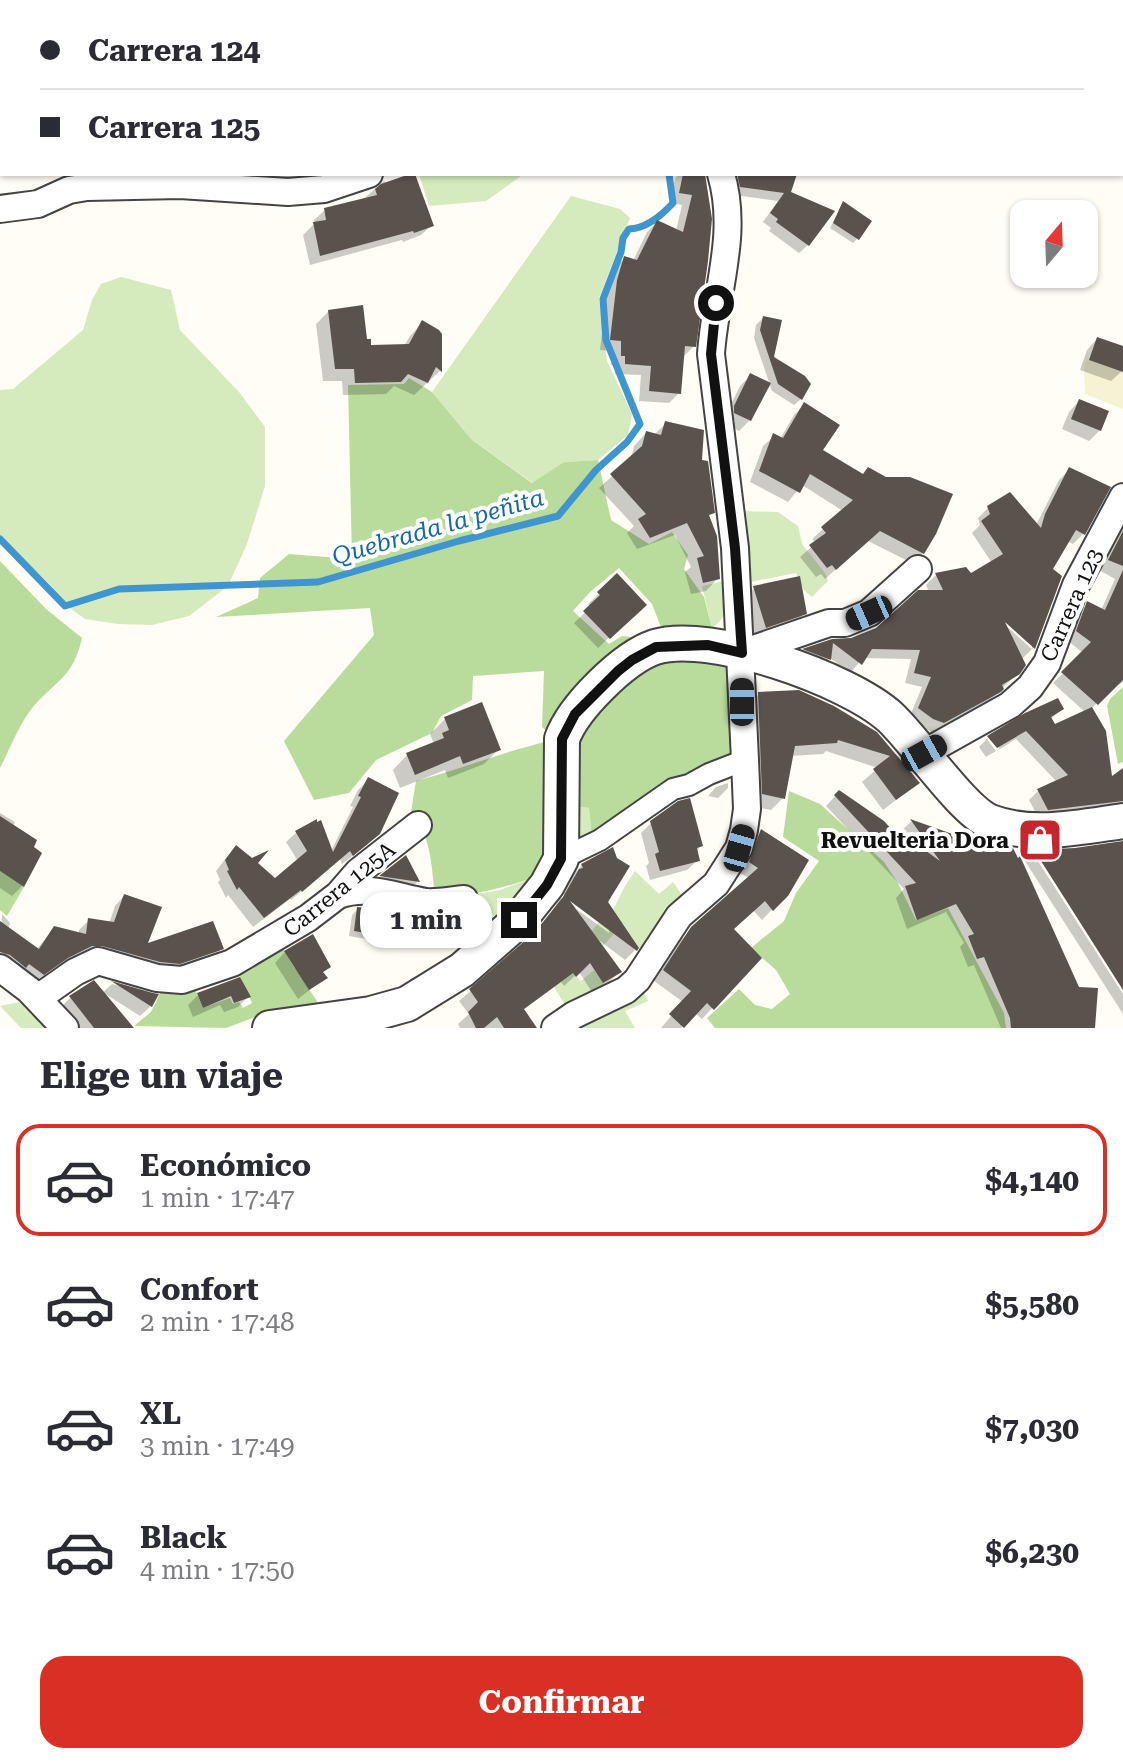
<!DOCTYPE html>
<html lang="es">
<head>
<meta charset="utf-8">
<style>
  :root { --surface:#fff; --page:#f7f7f7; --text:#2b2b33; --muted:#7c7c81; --line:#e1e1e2; --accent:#d93025 }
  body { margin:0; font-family:"Roboto Serif",serif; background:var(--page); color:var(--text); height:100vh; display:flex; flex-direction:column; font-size:30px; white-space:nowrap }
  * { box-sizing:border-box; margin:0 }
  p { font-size:26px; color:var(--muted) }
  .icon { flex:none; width:44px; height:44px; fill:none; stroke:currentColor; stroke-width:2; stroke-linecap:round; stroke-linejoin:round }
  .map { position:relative; height:1028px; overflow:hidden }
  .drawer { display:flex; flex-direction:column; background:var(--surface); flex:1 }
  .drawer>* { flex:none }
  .banner { position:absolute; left:0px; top:0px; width:1124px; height:176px; box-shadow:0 2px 6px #0004; display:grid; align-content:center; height:176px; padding:0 40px; background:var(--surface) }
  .needle { width:52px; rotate:19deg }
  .controls { position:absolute; left:1010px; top:200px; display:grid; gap:16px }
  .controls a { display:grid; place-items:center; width:88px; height:88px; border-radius:16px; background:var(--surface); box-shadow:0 2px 6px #0004; font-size:40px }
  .end { position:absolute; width:36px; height:36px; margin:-18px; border:10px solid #111; background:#fff; box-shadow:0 0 0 4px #fff }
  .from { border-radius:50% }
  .bubble { position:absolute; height:56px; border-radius:24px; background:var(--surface); box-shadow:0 2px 6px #0004; font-size:26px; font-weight:700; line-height:56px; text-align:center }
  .car { position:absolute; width:24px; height:48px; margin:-24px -12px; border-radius:10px; box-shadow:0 0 6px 2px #0007; background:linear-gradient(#222 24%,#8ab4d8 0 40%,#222 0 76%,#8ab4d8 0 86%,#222 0) }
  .banner b { display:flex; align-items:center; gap:28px; height:76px; font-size:30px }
  .banner b+b { border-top:2px solid var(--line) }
  .banner i { width:20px; height:20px; background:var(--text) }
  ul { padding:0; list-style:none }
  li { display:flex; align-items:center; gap:24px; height:112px; margin:0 16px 12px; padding:0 24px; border:4px solid transparent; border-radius:24px }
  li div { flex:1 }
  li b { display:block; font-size:30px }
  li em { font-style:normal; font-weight:700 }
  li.selected { border-color:var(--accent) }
  li>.icon { width:72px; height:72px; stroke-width:1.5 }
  h2 { padding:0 40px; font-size:36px; line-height:96px }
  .cta { display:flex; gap:16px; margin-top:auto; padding:16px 40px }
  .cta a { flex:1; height:92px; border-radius:24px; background:var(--accent); color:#fff; font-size:32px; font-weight:700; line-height:92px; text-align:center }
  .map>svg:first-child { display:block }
</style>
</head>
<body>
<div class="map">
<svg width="1123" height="1028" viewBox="0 0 1123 1028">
  <rect width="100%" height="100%" fill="#fffdf5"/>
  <path fill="#f6f3d4" d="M1087 359 1123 372V409L1085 394 1084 364Z"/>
  <path fill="#d5ebbd" d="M147 0H645L647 2H147Z
    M419 174H524L486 201 429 206Z
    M571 196 620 209 630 218 599 298 607 361 632 414 628 435 598 460 564 462 533 483 472 440 432 392Z
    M121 277 171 290 180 330 239 392 265 427V486L247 544 228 586 189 616 152 625 118 624 85 619 67 606 50 585 0 536V390L13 389 83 330 92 300 101 284Z
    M738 511 778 512 798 526 802 544 825 573 828 581 812 597 804 590 796 573 745 583Z
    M728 580C727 599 730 617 712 628L702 586Z
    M572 806 589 808 592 839 573 848Z
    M635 871 659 894 673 882 686 901 643 954 623 924 603 946 579 918 592 931 603 916 609 918 625 886Z
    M544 874 501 923 480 902 477 894 500 890Z
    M552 952 581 981 594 970 607 988 567 1008 546 974Z
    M642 988 648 1001 625 1011 635 1028H576Z
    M25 1001 51 1028H21L0 1006Z"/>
  <path fill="#b9dc9c" d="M409 378 432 392 472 440 532 483 564 462 598 460 611 520 649 544 672 532 688 555 684 569 704 597 712 628 664 635 652 604 619 568 590 592 573 611 609 644 622 636 631 637 635 645 551 735 542 727 544 671 473 676 472 700 441 716 432 733 376 760 349 793 314 800 284 741 374 635 370 608 216 617 258 598 260 578 289 554 352 559 348 385 404 384Z
    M0 561 46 609 82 638C73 678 57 679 33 707 19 724 10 749 0 768Z
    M670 655 726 662 729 669 735 757 592 839 589 808 572 806 568 751 611 688Z
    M1123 687V762L1118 764 1107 706 1110 699Z
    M549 741 544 874C508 887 474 896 435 898 432 869 431 833 411 812L416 781C461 769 503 752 549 741Z
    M789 791 820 804 884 862 898 883 916 920 948 908 1004 1013 1006 1028H715L707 1018 739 989 755 1005 772 1009 790 994 776 970 751 948 784 921 796 893 819 861 783 837Z
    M0 871 24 887 7 916 0 910Z
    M280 944 295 969 307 965 313 975 304 982 319 1004H305L298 1011 263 1014 226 1028 134 1026 151 1012 164 985 192 982 203 1008 230 998 233 1004 239 1002 243 1008 252 1003 236 968Z"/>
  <path fill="#0003" fill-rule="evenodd" d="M255 174H312L303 183 255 184Z
    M680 174H704L694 346 683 357 679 393 669 403 639 401 641 375 615 374 616 365H611L612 351 600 350 607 292 614 269 625 258 633 261 647 232 657 222 676 231 682 205 670 203 675 178Z
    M742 174H778L788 193 808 245 799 253 769 231 771 228 763 222 778 201 734 195 737 180Z
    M384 181 432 225 421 235 403 242 402 240 310 265 303 235 315 223 314 220 325 210 361 201Z
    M843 203 857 239 853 243 830 228Z
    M329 311 370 347 404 346 410 336 422 323 440 334V371L414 395 394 386 386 394 343 395 342 381H323L316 324Z
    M763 318 772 358 801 399 794 405 772 391 754 338 756 325Z
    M1097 339 1123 348 1122 371 1111 381 1080 370 1087 350Z
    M751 375 750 420 739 431 725 423 724 418 740 386Z
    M1079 401 1100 430 1089 441 1062 429 1069 412Z
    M805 404 820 451 923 553 912 563 868 541 825 579 821 574 816 577 800 557 816 543 812 539 843 511 802 485 788 502 750 482 763 446 774 436 780 439 794 415Z
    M666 423 712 512 708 517 718 578 706 591 691 594 685 572 691 567 675 535 637 549 627 533 634 526 599 488 631 459 634 446 646 433 654 435Z
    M1069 470 1083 534 1073 544 1067 541 1050 569 1060 577 1033 648 1021 660 1018 673 988 702 933 733 909 718 922 687 905 683 911 659 863 658 850 673 830 658 819 669 794 660 803 651 832 641 851 640 877 629 929 592 926 585 936 575 970 576 992 563 972 533 980 525 978 518 988 508 1036 525 1059 480ZM999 614 1032 643V649L996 617Z
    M1123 526V681L1119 685 1117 683 1091 709 1110 780 1123 771V814L1039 819 1029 800 1038 791 1057 782 1016 739 1000 749 990 737 1061 709 1050 720 1054 726 1085 712 1053 683 1083 653 1068 641 1078 613 1088 603 1101 610 1115 579 1099 570Z
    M617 576 644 604 598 648 574 623 591 607 588 604Z
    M754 588 805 613 794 624 755 637 744 598Z
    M759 694 876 734 918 783 883 810 862 782 878 768 826 751 823 754 791 756 783 798 771 810 751 806 747 706Z
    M445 719 499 749 484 764 448 778 445 770 400 788 393 770 407 755 434 744 430 734Z
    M987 739 996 751 986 757 979 747Z
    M368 780V844L342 864 340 859 291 900 290 899 253 927 228 895 226 898 218 882 220 880 216 871 226 858 236 848 275 880 298 861 286 842 297 832 331 851 353 807 350 806 358 790Z
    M728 783V788L718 798 708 796 716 787Z
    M839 792 901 843 907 837 902 830 911 822 959 838 960 849 1087 1028H1001L974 965 968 967 960 947 964 943 946 912 907 929 896 898 904 889 826 806Z
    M0 813 15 822 13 827 22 886 12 896 0 888Z
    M651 823 701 846 696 851 698 860 687 870 650 880 646 866 649 863 641 833Z
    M761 832 786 895 762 920 753 910 731 930 759 958 702 1019 695 1013 681 1028H661L683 1002 654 981 681 940 749 878 740 873 751 842Z
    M1123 843V986L1041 858H1036L1123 994V1014L1025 861 1034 852 1076 850Z
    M406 858 417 882 408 892 372 886Z
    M582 865 635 950 625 960 596 938 619 972 609 982 592 992 579 972 564 986 561 982 523 1010 535 1028H460L458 1024 469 1014 459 1001 529 940 553 910 572 876ZM563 894 609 928V933L560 897Z
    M124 896 145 947 222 948 212 958 169 973 81 955 56 967 33 983 0 965 2 914 10 923 8 929 37 949 54 928 79 934V930L89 920 109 924 115 906Z
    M358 909 390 936 384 942 349 936 352 915Z
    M285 952 329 967 322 973 325 978 298 999 275 963Z
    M239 979 248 997 238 1007 224 1012 220 1005 193 1017 188 1005 198 995Z
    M94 983 102 993 112 984 156 995 151 1006 140 1016 104 993 132 1028H74L59 1009 70 998Z"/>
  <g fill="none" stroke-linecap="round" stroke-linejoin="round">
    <path stroke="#3f96cf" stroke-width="7" d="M839 2 841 0
      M0 539 65 606 119 589 318 582 459 541 558 516 596 470 627 442 640 424 606 340 603 299 621 252 623 238 629 229C647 228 661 216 673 203L669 174"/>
  </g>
  <path fill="#5a524d" d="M410 174H415L434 226 414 233 413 231 320 256 313 222 326 220 324 208 377 195 375 189 381 184Z
    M683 174H705L712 219 708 261 696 347 685 346 681 394 649 391 651 366 625 364V356H621V341L610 340 617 280 624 256 637 260 657 220 683 232 692 195 679 193Z
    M737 174H797L791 192 835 211 809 246 776 222 778 219 770 213 784 193 740 187Z
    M843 201 872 221 859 240 833 223Z
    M363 305 367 339H371V345L409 344 422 320 439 330 442 334V372L436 367 428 383 408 374 401 382 355 383 354 369H335L328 310Z
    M763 316 782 320 774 357 805 376 811 384 802 400 778 384 760 330Z
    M1097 337 1123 346V372L1089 360Z
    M750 373 771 383 751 421 734 413V406Z
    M1079 399 1109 411 1101 431 1071 419Z
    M804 402 840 425 823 450 863 474 868 467 886 477H910L953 494 936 534 924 554 880 531 836 570 832 565 827 568 809 545 826 533 821 527 853 500 810 474 800 493 759 471 773 433 783 438Z
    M665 421 704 430 702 460 708 461 715 513 709 515 717 536 720 579 703 583 697 558 704 556 687 523 650 538 638 519 646 514 610 474 642 446 646 431 661 435Z
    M1069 467 1111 487 1085 535 1076 530 1053 569 1062 576 1035 649 1005 622 1026 665 1020 674 1002 685 1004 689 1001 692 944 723 933 719 918 708 931 677 914 673 920 650 872 649 862 665 833 643 831 660 802 649 832 639 851 638 876 628 918 590H943L935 573 966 567 971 573 1003 554 981 521 990 514 987 506 1010 492 1041 528 1045 514Z
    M1123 531V566L1108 560Z
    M1123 570V680L1098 705 1061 672 1091 642 1076 631 1087 601 1105 610Z
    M617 573 647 605 610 639 583 611 600 595 597 592Z
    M800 576 807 614 766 628 753 586Z
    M799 690 834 706 877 732 920 783 896 800 873 769 890 756 838 740 837 743 795 746 785 799 762 794 758 692Z
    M1058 698 1064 709 1051 717 1055 724 1092 707 1106 731 1112 776 1123 768V801L1048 810 1037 789 1068 775 1026 731 997 748 987 736 1025 713Z
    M482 702 501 750 463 764 460 756 415 775 406 753 444 738 442 733 449 730 444 717Z
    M368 777 399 793 380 834 353 856 350 851 302 892 301 890 264 918 239 887 237 890 227 871 229 870 225 860 236 845 252 858 269 850 258 863 275 878 307 851 295 831 317 819V822L321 820 333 852 361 797 358 796Z
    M839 790 884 821 901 840 905 836 940 861 910 819 961 837 962 846 985 841 1013 848 1018 858 1020 856 1079 987 1098 988 1095 1028H1011L1010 1018 984 957 977 959 968 936 974 934 956 904 917 920 905 886 916 883 834 795Z
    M690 798 703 846 697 848 700 861 660 871 655 854 659 852 650 821 678 801Z
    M0 816 37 840 34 847 42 853 24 887 0 871Z
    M761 829 809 860 788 896 773 911 765 901 734 929 762 958 714 1010 707 1003 684 1028 669 1014 691 991 663 970 691 927 758 868 749 862Z
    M1123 841V990L1034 850 1075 848Z
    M613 847 617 858 630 866 608 902 639 948 637 951 570 901 622 972 603 983 590 963 576 977 573 973 524 1009 537 1028H504L497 1017 484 1028H476L468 1012 478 1002 469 989 535 932 563 897 579 869 583 868 581 864Z
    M406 855 420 882 379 876Z
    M124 894 162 907 148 943 213 921 224 949 180 964 160 962 102 946H92L68 958 44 975 29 964 26 968 10 955 0 952V921L39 949 54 926 86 934 88 918 114 922Z
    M357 907 397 912 392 937 354 931Z
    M313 934 331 967 323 972 328 978 309 990 284 951Z
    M240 977 251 997 234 1003 231 996 203 1008 197 993Z
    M94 980 134 1028H94L69 996Z
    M111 981 153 993 159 994 152 1007Z"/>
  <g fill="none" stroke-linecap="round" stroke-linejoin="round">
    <g stroke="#444" stroke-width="24">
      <path id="pedestrian" d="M561 859 600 840 673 789 689 785 709 774 745 760"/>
    </g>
    <g stroke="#444" stroke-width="30">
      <path id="minor" d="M901 0 905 2
        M1122 84 1123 83
        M0 209 38 204 69 190 87 187 180 185 288 192 324 189 369 174
        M742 653 829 623H845L869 613 918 569
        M924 753 1010 705 1030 687 1047 663 1076 585 1123 497
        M338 895C369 884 395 897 426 902 438 903 452 900 464 899
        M0 968 29 990 65 1028
        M38 998 75 972 98 961 157 978 182 980 232 963 308 918 338 895 358 872 418 825
        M555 1028 574 1015 626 990 637 980 679 916 716 884 739 848 744 830 747 809 745 760 735 548 711 354C715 293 739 234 721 174"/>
    </g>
    <g stroke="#444" stroke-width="38">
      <path id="tertiary" d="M270 1028 371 1014 407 1004 462 970 519 920 547 885 561 859 562 739C573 708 623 658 655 647 710 630 848 679 890 717 916 741 962 810 990 822 1032 838 1081 827 1123 821"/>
    </g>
    <g stroke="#222" stroke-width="48">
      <path id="trunk" d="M670 0 672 2
        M721 0 723 2
        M1122 146 1123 145"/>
    </g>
    <use href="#pedestrian" stroke="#fff" stroke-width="20"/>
    <use href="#minor" stroke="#fff" stroke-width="26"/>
    <use href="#tertiary" stroke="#fff" stroke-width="34"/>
    <use href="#trunk" stroke="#f7bc64" stroke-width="44"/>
  </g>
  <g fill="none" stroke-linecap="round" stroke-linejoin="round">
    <path stroke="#111" stroke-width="10" d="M519 920 547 885 561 859 562 739 575 714 618 671 632 660 656 647 708 645 742 653 735 548 711 354 716 303"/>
  </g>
  <defs>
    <g id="shop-square" transform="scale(2.3)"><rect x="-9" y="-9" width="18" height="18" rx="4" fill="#c4262e" stroke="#fff"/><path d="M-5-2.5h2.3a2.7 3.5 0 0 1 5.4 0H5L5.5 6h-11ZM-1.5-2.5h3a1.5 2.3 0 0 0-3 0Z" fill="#fff"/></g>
  </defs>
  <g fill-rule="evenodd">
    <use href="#shop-square" x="1040" y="840"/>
  </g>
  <g text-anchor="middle" stroke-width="8" stroke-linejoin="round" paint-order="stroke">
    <g font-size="22" fill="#111" stroke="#fff">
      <text transform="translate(1071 605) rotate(-66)" y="8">Carrera 123</text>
      <text transform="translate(339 889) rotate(-39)" y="8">Carrera 125A</text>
    </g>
    <g font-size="22" font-weight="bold" fill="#111" stroke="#fff" text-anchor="end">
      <text x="1009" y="848">Revuelteria Dora</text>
    </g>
    <g font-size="24" font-style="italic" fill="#1768a6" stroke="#fff">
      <text transform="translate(438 527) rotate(-16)" y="8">Quebrada la peñita</text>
    </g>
  </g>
</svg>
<div class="controls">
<a><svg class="needle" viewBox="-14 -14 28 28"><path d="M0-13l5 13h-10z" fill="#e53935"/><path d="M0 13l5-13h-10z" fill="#7c7c81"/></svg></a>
</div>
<i class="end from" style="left:716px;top:303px"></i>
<i class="end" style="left:519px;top:920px"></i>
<div class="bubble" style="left:360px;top:892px;width:132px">1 min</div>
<i class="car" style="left:869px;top:613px;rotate:246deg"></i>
<i class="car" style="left:742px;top:702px;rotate:0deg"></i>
<i class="car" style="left:924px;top:753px;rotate:61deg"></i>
<i class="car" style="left:739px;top:848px;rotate:16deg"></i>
<div class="banner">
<b><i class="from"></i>Carrera 124</b>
<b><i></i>Carrera 125</b>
</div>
</div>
<section class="drawer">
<h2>Elige un viaje</h2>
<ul>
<li class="selected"><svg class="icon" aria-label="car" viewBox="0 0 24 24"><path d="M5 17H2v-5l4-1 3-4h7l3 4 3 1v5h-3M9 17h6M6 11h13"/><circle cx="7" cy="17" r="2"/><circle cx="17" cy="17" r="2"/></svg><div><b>Económico</b><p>1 min · 17:47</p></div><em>$4,140</em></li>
<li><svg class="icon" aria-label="car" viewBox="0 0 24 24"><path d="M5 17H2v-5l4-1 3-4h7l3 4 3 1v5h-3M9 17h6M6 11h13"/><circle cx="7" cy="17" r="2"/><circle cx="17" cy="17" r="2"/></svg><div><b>Confort</b><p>2 min · 17:48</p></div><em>$5,580</em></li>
<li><svg class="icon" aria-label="car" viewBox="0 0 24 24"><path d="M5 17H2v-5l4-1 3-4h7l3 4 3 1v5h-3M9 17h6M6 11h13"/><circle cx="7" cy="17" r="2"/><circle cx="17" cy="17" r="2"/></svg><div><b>XL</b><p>3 min · 17:49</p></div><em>$7,030</em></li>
<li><svg class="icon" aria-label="car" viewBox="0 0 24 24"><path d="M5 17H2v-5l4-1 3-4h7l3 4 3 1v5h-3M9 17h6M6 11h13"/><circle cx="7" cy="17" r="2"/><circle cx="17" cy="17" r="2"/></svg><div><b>Black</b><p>4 min · 17:50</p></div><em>$6,230</em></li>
</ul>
<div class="cta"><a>Confirmar</a></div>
</section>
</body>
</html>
